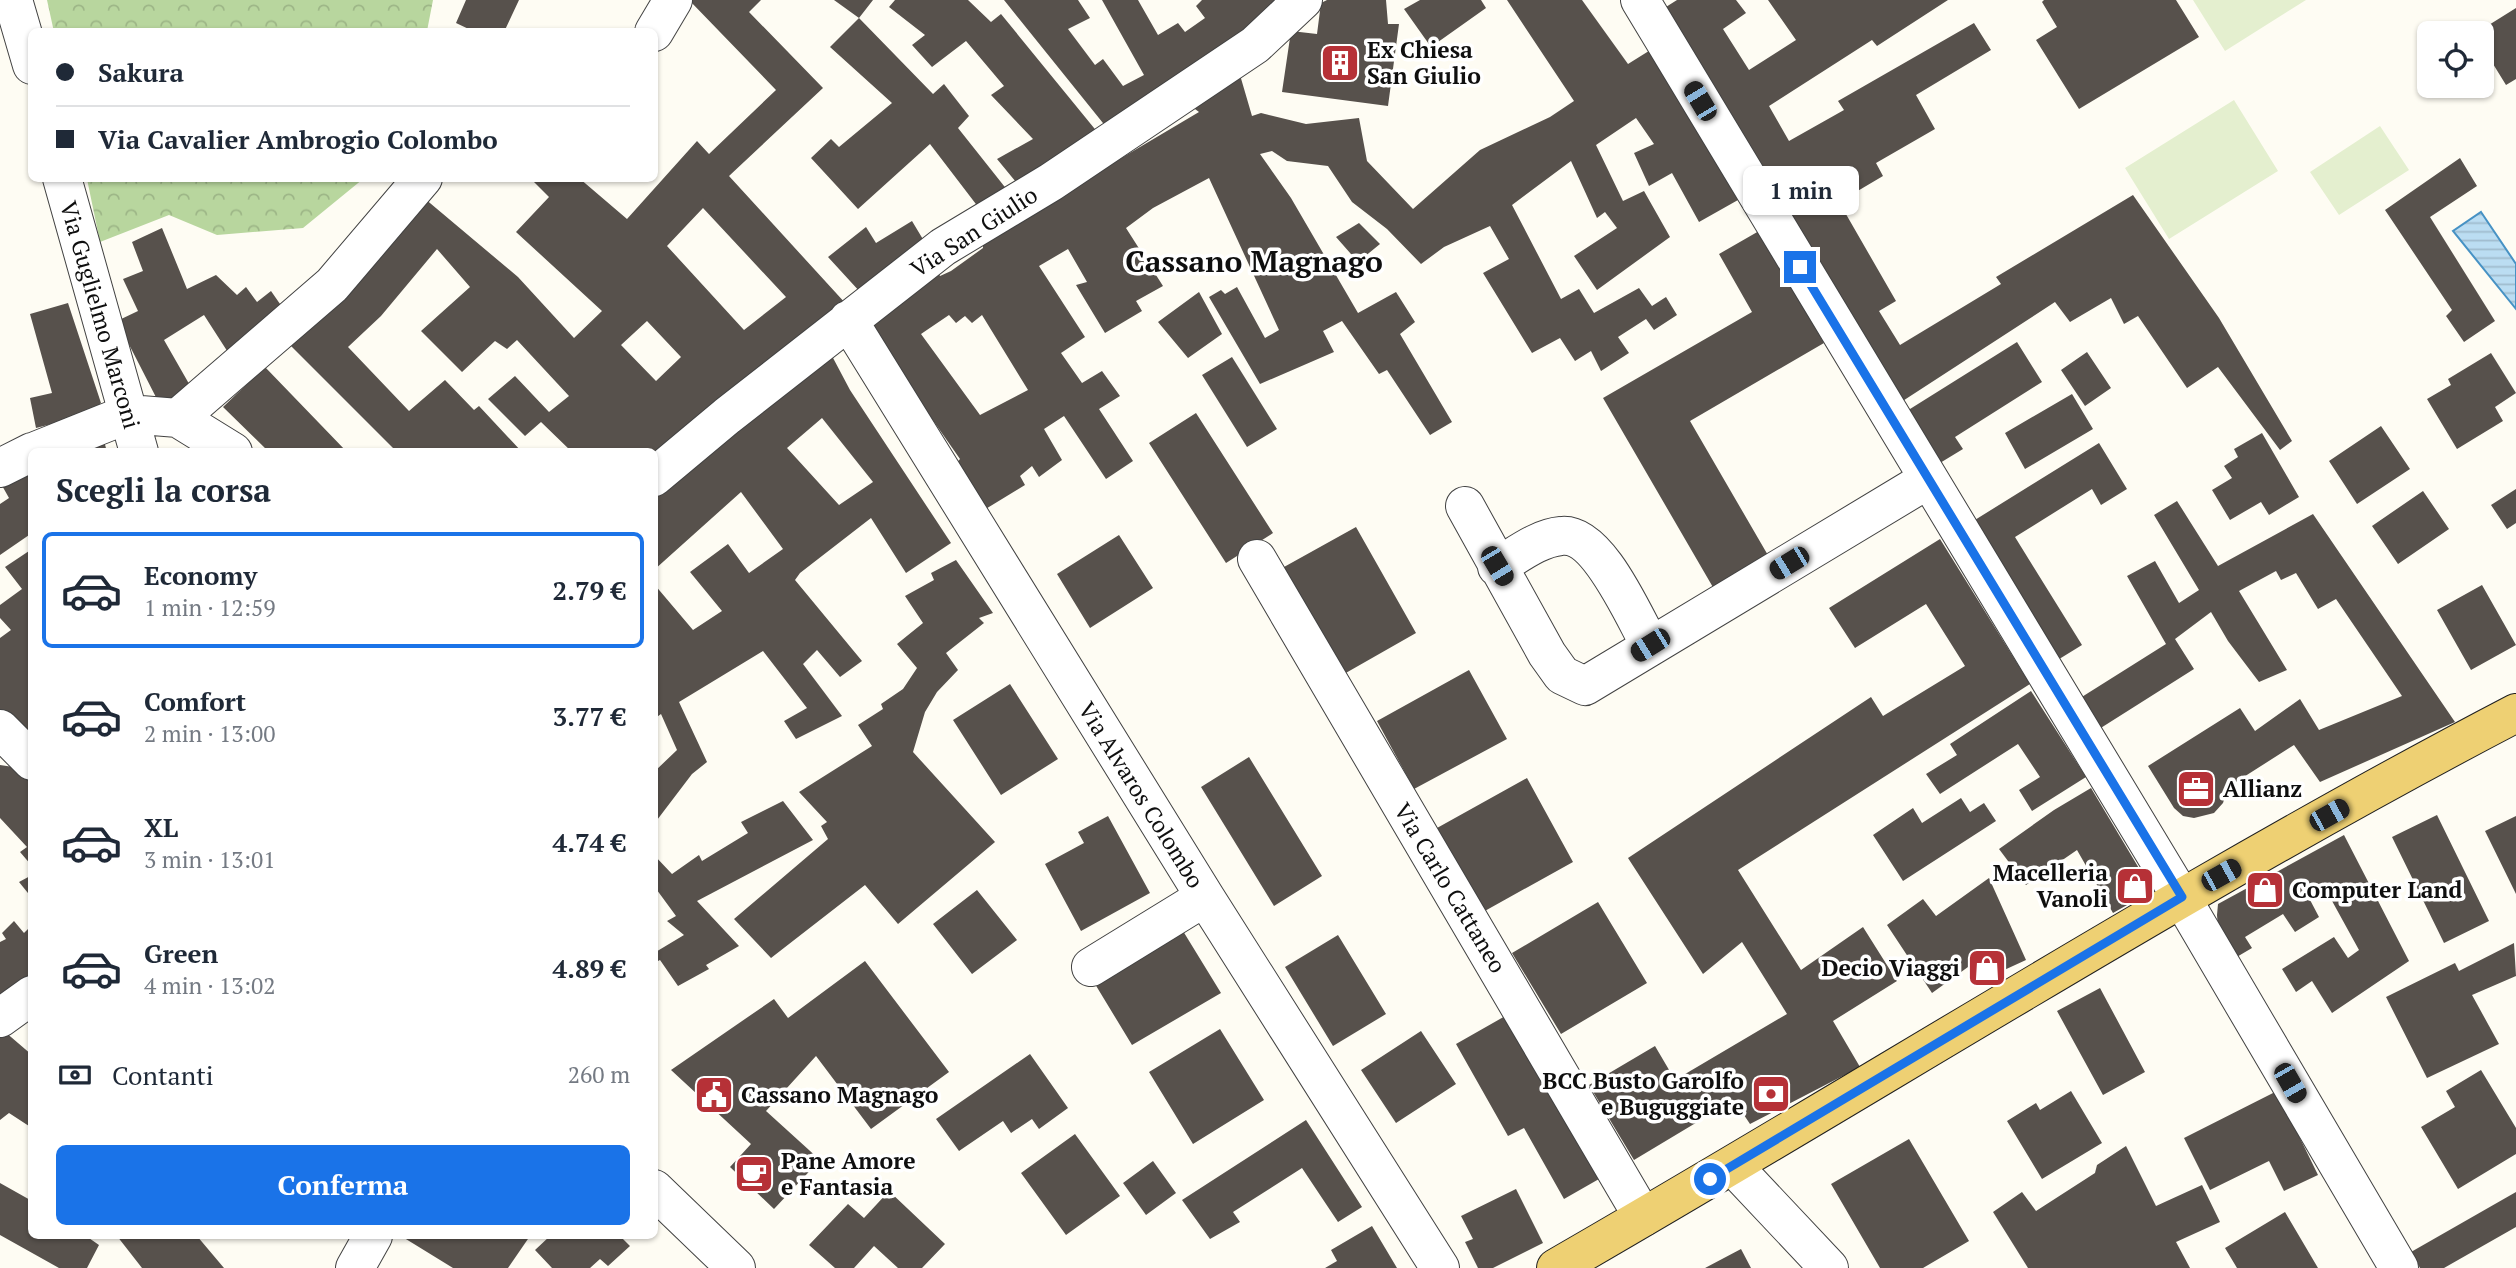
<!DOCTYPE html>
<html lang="it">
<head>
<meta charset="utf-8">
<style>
  :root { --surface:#fff; --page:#f2f2f3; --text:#1f2937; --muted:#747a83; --line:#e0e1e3; --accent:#1a73e8 }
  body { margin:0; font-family:"PT Serif",serif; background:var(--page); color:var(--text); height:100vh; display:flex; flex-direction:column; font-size:26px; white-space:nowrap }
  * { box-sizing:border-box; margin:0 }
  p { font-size:23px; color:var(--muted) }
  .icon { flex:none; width:38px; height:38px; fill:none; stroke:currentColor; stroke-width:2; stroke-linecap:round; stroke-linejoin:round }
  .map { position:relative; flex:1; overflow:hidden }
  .sheet { position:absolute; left:28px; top:448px; width:630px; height:791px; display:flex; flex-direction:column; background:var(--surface); border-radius:10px; box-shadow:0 2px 5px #0004 }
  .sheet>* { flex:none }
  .hud { position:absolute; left:28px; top:28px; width:630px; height:154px; border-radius:10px; box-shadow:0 2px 5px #0004; display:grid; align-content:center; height:154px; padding:0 28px; background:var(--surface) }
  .buttons { position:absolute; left:2417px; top:21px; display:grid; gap:14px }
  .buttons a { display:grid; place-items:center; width:77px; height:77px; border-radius:10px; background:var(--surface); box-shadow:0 2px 5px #0004; font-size:35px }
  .end { position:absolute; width:32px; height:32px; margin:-16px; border:9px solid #1a73e8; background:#fff; box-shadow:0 0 0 4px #fff }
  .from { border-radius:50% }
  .bubble { position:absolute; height:49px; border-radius:10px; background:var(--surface); box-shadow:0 2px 5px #0004; font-size:23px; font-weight:700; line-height:49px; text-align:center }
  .car { position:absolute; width:21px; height:42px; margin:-21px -10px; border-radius:9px; box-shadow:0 0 5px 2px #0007; background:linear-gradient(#222 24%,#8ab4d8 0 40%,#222 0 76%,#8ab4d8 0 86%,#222 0) }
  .hud b { display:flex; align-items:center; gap:24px; height:66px; font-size:26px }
  .hud b+b { border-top:2px solid var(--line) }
  .hud i { width:18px; height:18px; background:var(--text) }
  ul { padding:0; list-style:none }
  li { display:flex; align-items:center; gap:21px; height:116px; margin:0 14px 10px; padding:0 14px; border:4px solid transparent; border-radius:10px }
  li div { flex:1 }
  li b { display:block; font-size:26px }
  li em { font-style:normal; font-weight:700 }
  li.selected { border-color:var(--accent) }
  li>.icon { width:63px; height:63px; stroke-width:1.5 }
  h2 { padding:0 28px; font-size:32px; line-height:84px }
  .pay { display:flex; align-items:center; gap:18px; height:77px; padding:0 28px; font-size:26px }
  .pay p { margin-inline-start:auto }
  .action { display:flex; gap:14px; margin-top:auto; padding:14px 28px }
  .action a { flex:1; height:80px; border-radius:10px; background:var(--accent); color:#fff; font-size:28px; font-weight:700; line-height:80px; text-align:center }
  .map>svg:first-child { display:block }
</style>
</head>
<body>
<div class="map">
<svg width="2516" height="1268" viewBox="0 0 2516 1268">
  <defs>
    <pattern id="forest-crowns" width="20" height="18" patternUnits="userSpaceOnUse" patternTransform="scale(1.75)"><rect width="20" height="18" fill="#b8d69e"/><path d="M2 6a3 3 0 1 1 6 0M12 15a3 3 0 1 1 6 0" fill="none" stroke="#9db687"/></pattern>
    <pattern id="water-rules" width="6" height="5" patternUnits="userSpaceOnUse" patternTransform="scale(1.75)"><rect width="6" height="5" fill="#bbddf2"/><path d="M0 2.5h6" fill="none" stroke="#a0bcce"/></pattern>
  </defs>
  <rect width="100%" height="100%" fill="#fefcf3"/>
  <path fill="url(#forest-crowns)" d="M47 0H433L427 31 54 32Z
    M87 179V178L363 179 303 228 217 235 169 215 100 242Z"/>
  <path fill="#e4efcf" d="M2193 0H2306L2225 51Z
    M2234 100 2278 171 2169 239 2125 168Z
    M2380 126 2409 170 2339 215 2310 172Z"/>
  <path fill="url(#water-rules)" stroke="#4792c4" stroke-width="2" d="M2481 212 2516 264V309L2453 231Z"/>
  <path fill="#57514c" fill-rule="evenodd" d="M466 0H519L504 32H475L456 23Z
    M689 0H761L749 12 823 88 729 176 847 305 654 452H572L541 422 525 436 488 399 515 376 549 412 569 396 517 340 507 349 495 341 462 372 421 331 470 287 437 249 381 316 348 347 409 411 445 380 474 410 479 406 522 452H397L282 337 424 198 518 277 574 338 602 311 516 232 549 197 530 178H579L627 219 697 141 709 154 776 90ZM703 208 786 297 744 330 667 246ZM647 321 681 357 656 381 621 345Z
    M834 0H873L859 18Z
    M895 0H968L991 22 1001 14 1103 139 1021 188 997 159 1033 139 991 95 1004 86 966 41 932 67 912 45 925 35 889 7Z
    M1004 0H1078L1090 18 1068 29 1095 65 1103 59 1123 86 1144 75 1102 0H1138L1158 35 1178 23 1185 32 1205 18 1196 6 1202 0H1290L1111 133Z
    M1327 0H1386L1388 24H1399L1388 106 1282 92 1291 31 1317 34 1321 3Z
    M1420 0H1481L1486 8 1431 47 1404 9Z
    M1507 0H1582L1628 64 1652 49 1738 200 1699 222 1672 173 1649 186 1634 153 1654 144 1636 118 1596 145 1623 201 1644 191 1670 237 1597 290 1574 256 1617 228 1605 212 1597 218 1571 161 1512 205 1561 299 1579 289 1594 313 1639 288 1652 306 1666 297 1677 315 1654 330 1646 319 1618 337 1629 353 1601 371 1591 351 1575 361 1560 338 1532 353 1483 273 1509 259 1490 226 1444 247 1421 264 1387 229 1352 202 1328 166 1287 161 1272 151 1260 154 1291 198 1358 313 1396 292 1415 322 1400 334 1452 422 1430 435 1387 370 1379 374 1342 321 1323 331 1334 352 1260 384 1209 297 1221 290 1225 294 1237 287 1265 338 1279 330 1209 178 1153 208 1126 228 1163 286 1136 301 1142 311 1105 333 1076 285 1087 282 1068 249 1039 266 1085 337 1061 353 1082 383 1102 371 1120 396 1099 409 1133 461 1106 479 1064 416 1044 429 1062 460 1039 477 1032 466 1020 476 1025 485 984 510 954 466 960 459 865 323 937 270 940 276 951 271 983 248V240L1199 112 1191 106 1240 75 1252 116 1261 113 1306 124 1359 118 1367 161 1413 209 1480 150 1550 117 1574 101ZM949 315 956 323 965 316 972 323 982 315 1028 390 980 415 921 334Z
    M1677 0H1736L1746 13 1723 29 1749 70 1796 40 1768 0H1948L1877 46 1872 40 1769 106 1789 141 1844 110 1838 101 1974 23 1991 50 1916 95 1935 129 1876 163 1883 176 1839 202 1896 301 1879 311 1900 345 2001 284 1996 277 2133 195 2219 318 2292 441 2280 450 2218 367 2187 388 2138 316 2124 324 2111 298 2070 322 2055 302 1895 406 1658 12Z
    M2044 0H2176L2199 37 2079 109 2036 40 2057 27 2042 2Z
    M2516 8V79L2506 85 2482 46V33H2476Z
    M859 18 933 94 944 84 969 116 958 128 1008 191 982 212 930 144 858 209 811 158 831 139 839 147 892 103 830 47Z
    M2460 158 2477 186 2430 217 2495 321 2464 342 2446 316 2452 310 2385 210Z
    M912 221 927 246 861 293 828 257 866 227 876 243Z
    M1359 223 1380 244 1358 262 1336 237Z
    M162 228 187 289 216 275 237 295 246 287 257 302 271 291 287 314 231 357 204 315 164 340 192 389 161 407 117 321 138 311 123 279 143 271 132 242Z
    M1759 231 1824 343 1690 421 1769 557 1714 589 1603 398 1752 312 1719 254Z
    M1199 292 1222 334 1188 358 1158 322Z
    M68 303 101 403 90 414 36 428 30 398 52 393 30 314Z
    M2017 342 2042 382 1955 437 1963 449 1935 466 1902 414Z
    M2087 352 2111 388 2085 406 2061 370Z
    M2491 353 2516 393 2495 407 2503 421 2457 449 2427 399 2451 385 2448 379Z
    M832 356 850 390 951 543 906 573 871 518 800 573 795 580 862 661 840 677 817 650 803 664 842 716 796 739 784 721 807 708 763 651 679 702 707 762 692 774 654 824V772L677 750 661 714 654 719V584L693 630 722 611 690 572 728 544 749 573 783 549 741 492 654 570V498ZM822 418 873 482 839 505 787 448Z
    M1232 357 1277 429 1247 447 1202 375Z
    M265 367 347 452H269L223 407Z
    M2072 394 2093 429 2025 469 2005 433Z
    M1196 413 1273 533 1226 563 1149 443Z
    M2381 426 2410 469 2357 504 2329 461Z
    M2262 433 2299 497 2269 515 2261 502 2230 520 2212 490 2232 478 2224 466 2238 457 2234 449Z
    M103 437 107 452H64Z
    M2099 443 2127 489 2101 505 2092 489 2015 537 2082 645 2056 661 1970 523Z
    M32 465V521L28 523 32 533 0 555V504L9 498 0 482Z
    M2516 489V523L2507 529 2491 505Z
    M2423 491 2449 529 2398 564 2372 526Z
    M2177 501 2218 566 2313 514 2455 722 2320 782 2294 745 2228 787 2223 803 2214 813 2194 818 2183 816 2174 808 2148 766 2240 708 2255 731 2300 699 2319 730 2402 696 2336 599 2318 609 2296 573 2281 580 2276 571 2239 591 2287 670 2259 682 2228 641 2211 612 2175 639 2194 669 2096 731 2077 700 2166 644 2127 576 2155 561 2179 603 2199 590 2154 515Z
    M1356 527 1416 633 1344 674 1284 567Z
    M1119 535 1153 588 1090 628 1057 574Z
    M1940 539 2030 684 1738 870 1801 970 1863 927 1897 981 1833 1021 1860 1067 1750 1124 1734 1100 1634 1160 1589 1085 1655 1046 1675 1080 1787 1014 1742 942 1703 974 1628 858 1871 697 1883 716 1965 666 1926 604 1855 648 1829 608Z
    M32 549V744L0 711V638L11 630 0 618V605L22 589 5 567Z
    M956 560 993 613 979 618 984 623 946 653 958 670 937 692 925 712 913 752 995 842 898 924 865 885 771 958 734 919 828 839 821 826 827 822 799 792 872 746 858 725 883 709 881 704 903 689 917 668 897 644 923 623 905 596 934 580 931 573Z
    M2482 585 2516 645 2471 670 2437 610Z
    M1469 670 1507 739 1414 789 1377 721Z
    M1010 684 1058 759 1001 795 953 720Z
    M2031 691 2086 777 2032 811 2019 790 2040 777 2018 744 1940 794 1926 774 1957 755 1950 744Z
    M1249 757 1322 876 1274 906 1201 787Z
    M0 765 20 768 32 780V866L20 852 27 847 0 818Z
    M1527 778 1573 862 1483 912 1437 828Z
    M2091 788 2146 880 2143 896 2113 913 2077 850 2026 885 1999 849 2054 810Z
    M1961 798 1970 812 1984 803 1996 821 1903 881 1873 835 1913 808 1922 823Z
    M783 801 813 840 697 901 739 946 706 965 709 969 678 986 660 960 654 963V953L684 935 667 921 676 916 654 886V855L672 874 699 855 702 861 748 833 741 822Z
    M2437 815 2489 921 2444 943 2392 837Z
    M1108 816 1150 893 1081 931 1045 864 1084 843 1078 832Z
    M2516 816V894L2485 831Z
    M2344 835 2409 961 2332 1013 2312 981 2296 992 2282 969 2334 937 2348 958 2359 950 2326 890 2309 898 2319 917 2295 932 2283 914 2245 937 2252 948 2235 958 2218 928 2217 915 2218 904Z
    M32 875V898L19 882Z
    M1989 878 2026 960 1978 982 1968 967 1932 993 1887 925 1923 899 1936 916Z
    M977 890 1017 940 972 974 933 924Z
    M1598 902 1647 983 1561 1034 1512 953Z
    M14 921 24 933 32 925V978L0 1003V942L6 939 2 933Z
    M1183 931 1221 993 1132 1045 1095 984Z
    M1338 935 1386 1014 1333 1046 1285 967Z
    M2514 943 2516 976 2472 995 2499 1044 2427 1078 2386 997 2455 963 2459 971Z
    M865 961 949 1072 871 1129 816 1056 766 1111 820 1160 774 1209 730 1167 751 1144 671 1070 774 999 788 1018Z
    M2100 988 2145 1072 2103 1095 2057 1011Z
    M1507 1015 1599 1179 1564 1199 1524 1128 1508 1136 1456 1044Z
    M1220 1029 1264 1100 1193 1144 1149 1072Z
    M4 1031 32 1055V1128L9 1113 0 1120V1034Z
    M1421 1031 1456 1084 1396 1123 1361 1070Z
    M1030 1054 1068 1108 1039 1129 1032 1119 1011 1133 1003 1121 959 1151 936 1119Z
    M2481 1070 2516 1128V1154L2458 1189 2421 1127 2455 1107 2446 1091Z
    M2071 1091 2102 1143 2042 1179 2007 1121 2036 1103 2040 1110Z
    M2277 1091 2318 1175 2284 1191 2269 1161 2210 1190 2184 1138Z
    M1306 1120 1362 1207 1338 1222 1302 1168 1233 1212 1240 1222 1210 1239 1182 1200Z
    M1075 1134 1120 1196 1066 1235 1021 1173Z
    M1909 1139 1969 1241 1923 1268H1880L1831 1184Z
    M2126 1146 2156 1206 2202 1185 2220 1222 2176 1242 2190 1268H2028L1993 1212 2022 1192 2036 1211 2095 1173 2097 1165Z
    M1153 1161 1176 1193 1146 1215 1123 1183Z
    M0 1183 32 1201V1236H86L99 1245 87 1268H59L0 1235Z
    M1516 1189 1543 1243 1493 1268H1478L1465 1242 1473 1239 1461 1216Z
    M889 1191 945 1244 922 1268H898L874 1246 854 1268H835L809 1245 848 1204 864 1218Z
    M2516 1192V1227L2444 1268H2420L2411 1252Z
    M2285 1212 2318 1268H2237L2225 1248Z
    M1372 1226 1397 1268H1325L1337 1261 1331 1250Z
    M117 1236H197L224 1268H142Z
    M401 1236H530L508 1268H453Z
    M550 1236H620L630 1246 608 1266 600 1259 590 1268H552L535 1250Z
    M1741 1249 1751 1268H1705Z"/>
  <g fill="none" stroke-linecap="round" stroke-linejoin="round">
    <g stroke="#424242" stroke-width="40">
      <path id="minor" d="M13 0 32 65
        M1640 0 2181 897 2399 1268
        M654 32 673 0
        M62 178 139 452
        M848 320 1205 897 1440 1268
        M178 418 233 452
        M33 452 128 414 178 418 332 285 423 178
        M0 468 32 452
        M654 477 727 416 943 247 1051 182 1255 45 1303 0
        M1465 506 1547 654 1562 675 1585 686 1927 480
        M1257 559 1643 1217
        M1497 567C1516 556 1538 538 1561 536 1598 531 1634 617 1650 645
        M0 729 32 761
        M1091 967 1205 897
        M0 1018 32 995
        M1733 1166 1829 1268
        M654 1189 736 1268
        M355 1268 373 1236"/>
    </g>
    <g stroke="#202020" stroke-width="40">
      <path id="major" d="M1556 1268C1876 1084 2188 884 2516 713"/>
    </g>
    <use href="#minor" stroke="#fff" stroke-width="38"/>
    <use href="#major" stroke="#eed073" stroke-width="38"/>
  </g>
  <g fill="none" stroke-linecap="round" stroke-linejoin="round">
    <path stroke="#1a73e8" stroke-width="9" d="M1710 1179 2182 897 1800 267"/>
  </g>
  <defs>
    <g id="building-square" transform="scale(2.0125)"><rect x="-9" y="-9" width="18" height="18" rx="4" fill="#b63137" stroke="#fff"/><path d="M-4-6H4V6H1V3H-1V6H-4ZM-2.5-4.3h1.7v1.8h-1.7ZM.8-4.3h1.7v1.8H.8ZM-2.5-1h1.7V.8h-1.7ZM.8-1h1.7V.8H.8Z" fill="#fff"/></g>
    <g id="office-square" transform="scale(2.0125)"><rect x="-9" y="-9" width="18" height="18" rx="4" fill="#b63137" stroke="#fff"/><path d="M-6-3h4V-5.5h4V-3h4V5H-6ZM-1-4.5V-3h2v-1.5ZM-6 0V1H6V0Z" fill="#fff"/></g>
    <g id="shop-square" transform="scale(2.0125)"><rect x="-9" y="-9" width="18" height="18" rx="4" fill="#b63137" stroke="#fff"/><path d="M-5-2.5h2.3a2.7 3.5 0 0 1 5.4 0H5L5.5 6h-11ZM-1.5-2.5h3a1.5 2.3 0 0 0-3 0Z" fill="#fff"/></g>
    <g id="bank-square" transform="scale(2.0125)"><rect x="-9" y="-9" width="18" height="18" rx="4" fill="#b63137" stroke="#fff"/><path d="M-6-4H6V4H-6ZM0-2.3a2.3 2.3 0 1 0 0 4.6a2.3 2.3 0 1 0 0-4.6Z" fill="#fff"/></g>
    <g id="civic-square" transform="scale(2.0125)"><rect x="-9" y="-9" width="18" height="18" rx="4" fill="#b63137" stroke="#fff"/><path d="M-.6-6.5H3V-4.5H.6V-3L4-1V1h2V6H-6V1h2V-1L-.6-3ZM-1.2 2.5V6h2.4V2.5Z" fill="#fff"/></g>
    <g id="cafe-square" transform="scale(2.0125)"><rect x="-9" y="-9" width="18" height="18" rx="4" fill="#b63137" stroke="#fff"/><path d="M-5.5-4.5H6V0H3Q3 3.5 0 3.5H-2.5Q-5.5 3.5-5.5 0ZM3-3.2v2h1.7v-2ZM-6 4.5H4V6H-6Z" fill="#fff"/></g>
  </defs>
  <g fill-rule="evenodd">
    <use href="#building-square" x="1340" y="63"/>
    <use href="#office-square" x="2196" y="789"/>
    <use href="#shop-square" x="2135" y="886"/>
    <use href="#shop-square" x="2265" y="890"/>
    <use href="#shop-square" x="1987" y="968"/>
    <use href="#bank-square" x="1771" y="1094"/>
    <use href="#civic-square" x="714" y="1095"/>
    <use href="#cafe-square" x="754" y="1174"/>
  </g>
  <g text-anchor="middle" stroke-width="7" stroke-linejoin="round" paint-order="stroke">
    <g font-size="23" font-weight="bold" fill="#0f0f0f" stroke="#fff" text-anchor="start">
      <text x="1367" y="58">Ex Chiesa<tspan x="1367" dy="26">San Giulio</tspan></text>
      <text x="2223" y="797">Allianz</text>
      <text x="2108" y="881" text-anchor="end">Macelleria<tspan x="2108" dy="26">Vanoli</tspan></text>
      <text x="2292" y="898">Computer Land</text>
      <text x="1960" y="976" text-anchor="end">Decio Viaggi</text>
      <text x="1744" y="1089" text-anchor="end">BCC Busto Garolfo<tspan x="1744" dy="26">e Buguggiate</tspan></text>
      <text x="741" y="1103">Cassano Magnago</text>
      <text x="781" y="1169">Pane Amore<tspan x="781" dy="26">e Fantasia</tspan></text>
    </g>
    <g font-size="23" fill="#0f0f0f" stroke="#fff">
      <text transform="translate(974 232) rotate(-33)" y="8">Via San Giulio</text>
      <text transform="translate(100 315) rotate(74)" y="8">Via Guglielmo Marconi</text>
      <text transform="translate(1141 795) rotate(58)" y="8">Via Alvaros Colombo</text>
      <text transform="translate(1450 888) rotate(59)" y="8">Via Carlo Cattaneo</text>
    </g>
    <g font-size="30" font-weight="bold" fill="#0f0f0f" stroke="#fff">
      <text x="1254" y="272">Cassano Magnago</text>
    </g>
  </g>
</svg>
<div class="buttons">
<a><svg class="icon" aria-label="locate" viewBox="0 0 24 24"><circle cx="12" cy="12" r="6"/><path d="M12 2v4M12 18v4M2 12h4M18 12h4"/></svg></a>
</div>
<i class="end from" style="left:1710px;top:1179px"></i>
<i class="end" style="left:1800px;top:267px"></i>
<div class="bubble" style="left:1743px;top:166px;width:116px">1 min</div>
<i class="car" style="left:1700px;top:101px;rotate:329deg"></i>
<i class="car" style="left:1789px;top:563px;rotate:239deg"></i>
<i class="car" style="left:1497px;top:566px;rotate:149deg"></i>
<i class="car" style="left:1650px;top:645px;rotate:238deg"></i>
<i class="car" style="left:2329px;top:815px;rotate:61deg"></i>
<i class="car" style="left:2221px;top:875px;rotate:61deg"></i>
<i class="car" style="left:2290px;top:1083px;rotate:150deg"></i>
<div class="hud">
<b><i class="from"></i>Sakura</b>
<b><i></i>Via Cavalier Ambrogio Colombo</b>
</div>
<section class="sheet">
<h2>Scegli la corsa</h2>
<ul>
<li class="selected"><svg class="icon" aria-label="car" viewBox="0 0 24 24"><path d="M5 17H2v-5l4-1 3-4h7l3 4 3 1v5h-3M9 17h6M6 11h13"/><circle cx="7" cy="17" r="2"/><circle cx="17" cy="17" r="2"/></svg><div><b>Economy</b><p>1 min · 12:59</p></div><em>2.79 €</em></li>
<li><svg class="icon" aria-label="car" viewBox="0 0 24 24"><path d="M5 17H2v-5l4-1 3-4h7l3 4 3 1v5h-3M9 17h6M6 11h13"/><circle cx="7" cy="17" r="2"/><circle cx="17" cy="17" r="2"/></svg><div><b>Comfort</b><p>2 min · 13:00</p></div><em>3.77 €</em></li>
<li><svg class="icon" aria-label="car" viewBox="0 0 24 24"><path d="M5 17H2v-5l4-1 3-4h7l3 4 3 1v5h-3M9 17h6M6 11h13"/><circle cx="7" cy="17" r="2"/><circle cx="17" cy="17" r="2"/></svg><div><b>XL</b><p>3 min · 13:01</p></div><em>4.74 €</em></li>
<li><svg class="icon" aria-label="car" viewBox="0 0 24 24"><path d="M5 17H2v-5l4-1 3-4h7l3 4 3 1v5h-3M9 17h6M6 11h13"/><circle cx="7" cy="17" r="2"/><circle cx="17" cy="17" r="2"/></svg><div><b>Green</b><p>4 min · 13:02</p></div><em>4.89 €</em></li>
</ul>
<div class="pay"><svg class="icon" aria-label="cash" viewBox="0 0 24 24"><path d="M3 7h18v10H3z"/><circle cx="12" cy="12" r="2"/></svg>Contanti<p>260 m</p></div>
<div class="action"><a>Conferma</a></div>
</section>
</div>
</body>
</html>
